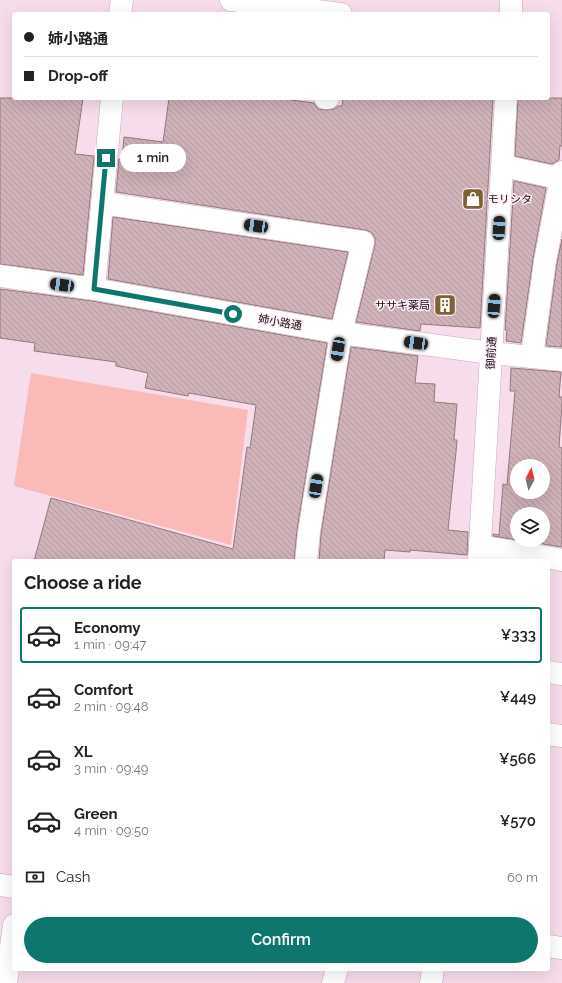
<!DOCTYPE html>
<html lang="en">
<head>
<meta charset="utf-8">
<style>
  :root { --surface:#fff; --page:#f2f2f2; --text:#222; --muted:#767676; --line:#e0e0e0; --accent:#0f766e }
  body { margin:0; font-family:Raleway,"Noto Sans JP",sans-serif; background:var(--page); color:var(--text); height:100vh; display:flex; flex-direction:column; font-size:15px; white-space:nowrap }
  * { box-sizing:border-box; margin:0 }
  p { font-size:13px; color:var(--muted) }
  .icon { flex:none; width:22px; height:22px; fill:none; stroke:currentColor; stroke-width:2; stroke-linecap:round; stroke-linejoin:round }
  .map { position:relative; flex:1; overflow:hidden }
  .details { position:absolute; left:12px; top:559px; width:538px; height:412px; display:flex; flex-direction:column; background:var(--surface); border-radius:4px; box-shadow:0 4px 16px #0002 }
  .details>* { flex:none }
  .guide { position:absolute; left:12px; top:12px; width:538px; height:88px; border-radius:4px; box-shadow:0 4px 16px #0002; display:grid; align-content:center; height:88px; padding:0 12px; background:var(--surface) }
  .needle { width:26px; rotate:7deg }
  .controls { position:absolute; left:510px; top:459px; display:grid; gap:8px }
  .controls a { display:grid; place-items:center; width:40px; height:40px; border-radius:50%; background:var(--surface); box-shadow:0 4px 16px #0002; font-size:20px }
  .end { position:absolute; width:18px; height:18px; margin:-9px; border:5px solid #0f766e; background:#fff; box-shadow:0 0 0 2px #fff }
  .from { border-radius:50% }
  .bubble { position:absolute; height:28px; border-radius:14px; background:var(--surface); box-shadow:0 4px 16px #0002; font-size:13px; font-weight:600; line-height:28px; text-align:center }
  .car { position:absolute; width:12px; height:24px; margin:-12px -6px; border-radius:5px; box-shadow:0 0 3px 1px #0007; background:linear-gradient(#222 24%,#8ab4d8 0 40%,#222 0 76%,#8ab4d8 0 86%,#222 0) }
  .guide b { display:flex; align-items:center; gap:14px; height:38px; font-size:15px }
  .guide b+b { border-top:1px solid var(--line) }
  .guide i { width:10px; height:10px; background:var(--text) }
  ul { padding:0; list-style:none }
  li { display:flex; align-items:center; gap:12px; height:56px; margin:0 8px 6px; padding:0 4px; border:2px solid transparent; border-radius:4px }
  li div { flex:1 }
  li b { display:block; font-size:15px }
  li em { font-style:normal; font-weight:600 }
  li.on { border-color:var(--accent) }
  li>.icon { width:36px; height:36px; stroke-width:1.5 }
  h2 { padding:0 12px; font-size:18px; line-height:48px }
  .pay { display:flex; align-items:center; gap:10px; height:44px; padding:0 12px; font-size:15px }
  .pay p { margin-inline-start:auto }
  .action { display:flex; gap:8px; margin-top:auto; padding:8px 12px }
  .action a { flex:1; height:46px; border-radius:24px; background:var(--accent); color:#fff; font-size:16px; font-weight:600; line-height:46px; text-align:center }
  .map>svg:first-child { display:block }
</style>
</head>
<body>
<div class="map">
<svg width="562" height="983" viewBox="0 0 562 983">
  <defs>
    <pattern id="building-back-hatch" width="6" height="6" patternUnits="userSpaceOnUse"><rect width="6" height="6" fill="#d0b2b9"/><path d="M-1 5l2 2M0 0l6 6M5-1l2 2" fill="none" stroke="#b2989e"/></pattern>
  </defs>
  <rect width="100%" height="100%" fill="#f7dceb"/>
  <path fill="#fabbb8" d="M31 373 248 410 231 545 14 486Z"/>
  <path fill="url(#building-back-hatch)" stroke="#94787e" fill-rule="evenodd" d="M0 98H83L75 154 94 156 83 275 0 264Z
    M169 98H276L314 103 318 109 325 110 334 109 338 106H342L343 98H493L480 328 421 324 420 331 356 322 375 245V238L371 232 365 230 116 192 119 159 122 160 124 137 163 142Z
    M518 98H562V146H560L559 160 552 164 515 156Z
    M514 181 546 188 533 259 521 343 506 341 507 330H505Z
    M113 217 348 252 332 319 108 279Z
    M562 239V347L546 346 557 263Z
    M0 289 92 301 327 343 297 530 294 561H34L51 498 233 549 247 447 250 448 256 405 189 393 188 396 145 388 148 373 116 366V362L34 351 35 343 0 338Z
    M351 347 418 356 415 383 435 384 434 402 457 404 454 440H457L456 452 448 530 468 532 467 555 410 550V552L385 550 384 561H319L321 534Z
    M511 368 561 372 559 397H562V404L559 447 562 448V547L519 540H543V514H517V540L493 536V534L499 535 503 484 507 485 515 391H510ZM517 466H543V492H517Z"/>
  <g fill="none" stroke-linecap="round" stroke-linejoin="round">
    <g stroke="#c6acba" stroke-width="23">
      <path id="minor" d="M231 0 341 14
        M120 14 122 0
        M511 14V0
        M325 98H328
        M503 166 562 179
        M102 203 363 242 341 333 309 532 306 561
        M0 276 94 289 341 333 491 353 562 360
        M94 289 112 98
        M532 356 545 261 562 172
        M480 546 562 560
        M479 561 506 98
        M548 672 562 674
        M548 734 562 736
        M6 983 14 925
        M333 983 337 969
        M431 983 433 969"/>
    </g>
    <g stroke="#c6acba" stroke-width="23">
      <path id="major" d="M0 885 14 887
        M548 946 562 948"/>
    </g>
    <use href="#minor" stroke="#fff" stroke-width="22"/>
    <use href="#major" stroke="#fff" stroke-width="22"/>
  </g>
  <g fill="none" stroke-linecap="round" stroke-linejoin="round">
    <path stroke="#0f766e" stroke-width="5" d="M106 158 94 289 233 314"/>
  </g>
  <defs>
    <g id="shop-square" transform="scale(1.15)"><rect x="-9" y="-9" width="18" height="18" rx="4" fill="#7c6234" stroke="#fdedf6"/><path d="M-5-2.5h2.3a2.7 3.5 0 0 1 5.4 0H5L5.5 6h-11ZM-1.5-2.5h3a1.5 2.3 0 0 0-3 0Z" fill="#fff"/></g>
    <g id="building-square" transform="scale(1.15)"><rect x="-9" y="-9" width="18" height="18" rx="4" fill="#7c6234" stroke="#fdedf6"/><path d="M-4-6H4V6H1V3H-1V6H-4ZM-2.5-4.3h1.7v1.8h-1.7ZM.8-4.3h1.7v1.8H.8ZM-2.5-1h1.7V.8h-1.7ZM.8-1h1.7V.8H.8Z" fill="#fff"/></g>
  </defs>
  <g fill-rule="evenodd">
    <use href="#shop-square" x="473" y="199"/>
    <use href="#building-square" x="445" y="305"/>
  </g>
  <g text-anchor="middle" stroke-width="3" stroke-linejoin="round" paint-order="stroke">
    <g font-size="11" fill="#130b10" stroke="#fdedf6" text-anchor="start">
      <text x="488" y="203">モリシタ</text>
      <text x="430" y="309" text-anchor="end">ササキ薬局</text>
    </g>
    <g font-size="11" fill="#130b10" stroke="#fdedf6">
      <text transform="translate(280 322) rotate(10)" y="4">姉小路通</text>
      <text transform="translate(491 353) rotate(-87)" y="4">御前通</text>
    </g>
  </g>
</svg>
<div class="controls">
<a><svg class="needle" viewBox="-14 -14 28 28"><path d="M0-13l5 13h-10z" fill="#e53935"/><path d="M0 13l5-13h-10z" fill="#767676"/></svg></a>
<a><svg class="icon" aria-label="layers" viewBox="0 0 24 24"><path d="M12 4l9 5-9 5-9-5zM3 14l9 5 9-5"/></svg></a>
</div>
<i class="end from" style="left:233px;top:314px"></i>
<i class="end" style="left:106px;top:158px"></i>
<div class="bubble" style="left:120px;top:144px;width:66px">1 min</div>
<i class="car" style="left:256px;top:226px;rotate:278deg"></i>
<i class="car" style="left:499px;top:228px;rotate:3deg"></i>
<i class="car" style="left:62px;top:285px;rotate:278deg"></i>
<i class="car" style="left:494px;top:306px;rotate:4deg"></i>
<i class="car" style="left:416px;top:343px;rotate:278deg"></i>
<i class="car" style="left:338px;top:349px;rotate:189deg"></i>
<i class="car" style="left:316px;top:486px;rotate:9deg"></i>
<div class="guide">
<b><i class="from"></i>姉小路通</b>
<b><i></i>Drop-off</b>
</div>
<section class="details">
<h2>Choose a ride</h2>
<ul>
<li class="on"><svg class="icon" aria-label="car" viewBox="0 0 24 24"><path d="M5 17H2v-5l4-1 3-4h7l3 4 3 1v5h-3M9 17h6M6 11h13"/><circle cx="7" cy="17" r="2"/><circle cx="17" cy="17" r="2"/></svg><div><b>Economy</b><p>1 min · 09:47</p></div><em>¥333</em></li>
<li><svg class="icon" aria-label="car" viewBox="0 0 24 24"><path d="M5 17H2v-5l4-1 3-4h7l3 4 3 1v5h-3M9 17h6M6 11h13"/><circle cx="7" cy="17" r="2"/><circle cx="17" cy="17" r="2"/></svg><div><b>Comfort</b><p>2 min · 09:48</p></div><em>¥449</em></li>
<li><svg class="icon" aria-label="car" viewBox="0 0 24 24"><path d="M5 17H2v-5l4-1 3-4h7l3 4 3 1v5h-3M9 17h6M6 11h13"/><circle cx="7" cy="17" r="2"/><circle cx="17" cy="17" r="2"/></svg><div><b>XL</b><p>3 min · 09:49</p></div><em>¥566</em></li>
<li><svg class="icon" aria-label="car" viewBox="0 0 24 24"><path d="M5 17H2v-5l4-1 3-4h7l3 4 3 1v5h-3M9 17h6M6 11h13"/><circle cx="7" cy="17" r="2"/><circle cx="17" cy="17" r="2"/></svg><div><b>Green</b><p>4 min · 09:50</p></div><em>¥570</em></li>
</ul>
<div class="pay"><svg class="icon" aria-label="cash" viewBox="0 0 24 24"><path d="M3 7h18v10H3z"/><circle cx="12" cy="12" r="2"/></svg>Cash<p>60 m</p></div>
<div class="action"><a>Confirm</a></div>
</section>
</div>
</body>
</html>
